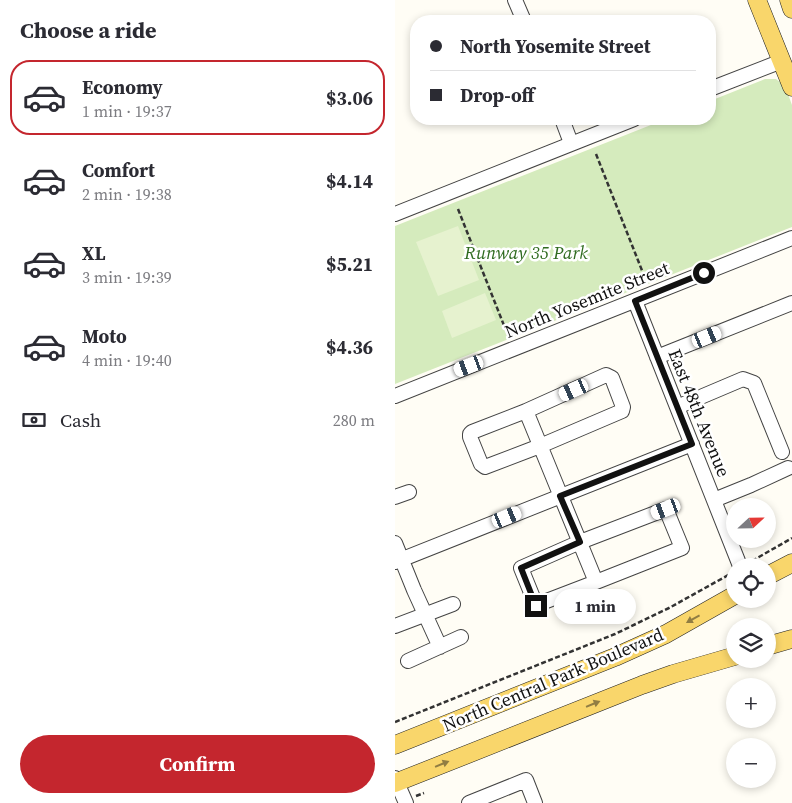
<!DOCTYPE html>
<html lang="en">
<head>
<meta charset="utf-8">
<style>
  :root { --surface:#fff; --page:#f2f2f3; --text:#2b2b33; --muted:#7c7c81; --line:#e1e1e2; --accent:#c4262e }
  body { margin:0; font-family:"Source Serif 4",serif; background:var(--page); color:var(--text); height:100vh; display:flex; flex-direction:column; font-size:19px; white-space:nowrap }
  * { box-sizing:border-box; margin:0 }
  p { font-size:16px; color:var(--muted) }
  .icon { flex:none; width:28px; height:28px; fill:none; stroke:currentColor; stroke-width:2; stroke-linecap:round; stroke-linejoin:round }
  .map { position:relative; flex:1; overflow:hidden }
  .drawer { display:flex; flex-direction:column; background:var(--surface); width:395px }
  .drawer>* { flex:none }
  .hud { position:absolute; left:15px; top:15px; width:306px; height:110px; border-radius:20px; box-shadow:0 2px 8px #0003; display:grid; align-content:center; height:110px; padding:0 20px; background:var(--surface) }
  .needle { width:32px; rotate:68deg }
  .fabs { position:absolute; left:331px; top:498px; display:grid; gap:10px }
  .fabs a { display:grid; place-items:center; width:50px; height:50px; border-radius:50%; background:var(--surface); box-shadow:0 2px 8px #0003; font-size:25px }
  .end { position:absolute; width:22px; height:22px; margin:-11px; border:6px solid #111; background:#fff; box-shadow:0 0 0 2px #fff }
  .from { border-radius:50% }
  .bubble { position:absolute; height:35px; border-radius:18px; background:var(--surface); box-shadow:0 2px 8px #0003; font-size:16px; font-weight:700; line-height:35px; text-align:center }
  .car { position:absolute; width:15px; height:30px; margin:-15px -8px; border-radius:6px; box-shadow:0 0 4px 1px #0007; background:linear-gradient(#fff 24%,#345 0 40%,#fff 0 76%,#345 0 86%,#fff 0) }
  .hud b { display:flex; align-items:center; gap:18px; height:48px; font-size:19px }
  .hud b+b { border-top:1px solid var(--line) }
  .hud i { width:12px; height:12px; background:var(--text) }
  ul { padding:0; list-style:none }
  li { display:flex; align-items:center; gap:15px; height:75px; margin:0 10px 8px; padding:0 10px; border:2px solid transparent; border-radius:20px }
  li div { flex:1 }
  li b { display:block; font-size:19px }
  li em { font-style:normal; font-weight:700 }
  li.selected { border-color:var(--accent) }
  li>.icon { width:45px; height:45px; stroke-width:1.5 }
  h2 { padding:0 20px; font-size:22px; line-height:60px }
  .pay { display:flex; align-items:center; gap:12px; height:55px; padding:0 20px; font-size:19px }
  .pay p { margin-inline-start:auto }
  .primary-button { display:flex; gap:10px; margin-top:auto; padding:10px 20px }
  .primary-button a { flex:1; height:58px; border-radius:30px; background:var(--accent); color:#fff; font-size:20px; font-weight:700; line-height:58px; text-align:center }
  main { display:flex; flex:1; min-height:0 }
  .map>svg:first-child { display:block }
</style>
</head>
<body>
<main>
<section class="drawer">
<h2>Choose a ride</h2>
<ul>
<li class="selected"><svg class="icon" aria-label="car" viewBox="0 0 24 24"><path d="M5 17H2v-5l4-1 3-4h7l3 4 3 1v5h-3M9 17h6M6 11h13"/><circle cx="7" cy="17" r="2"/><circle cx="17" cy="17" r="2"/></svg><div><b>Economy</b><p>1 min · 19:37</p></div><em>$3.06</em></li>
<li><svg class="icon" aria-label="car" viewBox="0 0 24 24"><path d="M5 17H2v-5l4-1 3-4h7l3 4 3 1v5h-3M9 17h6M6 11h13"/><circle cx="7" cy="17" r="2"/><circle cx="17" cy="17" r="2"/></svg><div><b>Comfort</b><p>2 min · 19:38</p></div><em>$4.14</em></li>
<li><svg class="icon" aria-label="car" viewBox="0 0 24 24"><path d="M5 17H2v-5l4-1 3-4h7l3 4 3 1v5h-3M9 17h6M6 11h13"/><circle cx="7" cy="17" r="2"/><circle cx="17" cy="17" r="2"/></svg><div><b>XL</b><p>3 min · 19:39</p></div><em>$5.21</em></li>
<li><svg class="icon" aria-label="car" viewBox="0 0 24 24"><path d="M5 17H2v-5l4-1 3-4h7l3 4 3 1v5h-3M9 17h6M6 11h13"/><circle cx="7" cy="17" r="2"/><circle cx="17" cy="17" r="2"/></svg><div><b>Moto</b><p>4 min · 19:40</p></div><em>$4.36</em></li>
</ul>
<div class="pay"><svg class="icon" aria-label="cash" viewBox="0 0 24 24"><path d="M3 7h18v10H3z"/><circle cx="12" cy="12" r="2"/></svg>Cash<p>280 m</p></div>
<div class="primary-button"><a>Confirm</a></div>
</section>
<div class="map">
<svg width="397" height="803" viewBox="0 0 397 803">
  <rect width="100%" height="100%" fill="#fffdf5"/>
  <path fill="#d5ebbd" d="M370 79H381L390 86 397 105V227L0 384V226L271 119H315V101Z"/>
  <path fill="#e6f2cf" d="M63 226 84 280 43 296 21 242Z
    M90 293 101 320 57 338 47 311Z"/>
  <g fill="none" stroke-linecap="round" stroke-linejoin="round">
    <g stroke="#444" stroke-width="16">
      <path id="minor" d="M120 0 129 21
        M315 89 387 61
        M167 119 176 143
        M0 214 239 119
        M240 301 345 566
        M262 357 397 303
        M211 375 217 378 228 407 227 411 145 446 90 467 86 464 75 437V434L77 432 131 411Z
        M0 396 397 238
        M282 407 348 379 359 383 387 452
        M131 411C154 468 178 525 201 582L287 548 271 509 185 542 126 568 141 605 201 582
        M0 497 14 492
        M319 500 356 485 393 468
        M0 543 19 590 45 647
        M0 562 297 444
        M0 626 58 604
        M13 661 66 637
        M0 778 11 803
        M74 803 131 780 140 803"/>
    </g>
    <g stroke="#222" stroke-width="19">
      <path id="major" d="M362 0 397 87
        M394 0 397 9
        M372 576 397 563
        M372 646 397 639
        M0 745 220 657 271 634 340 595
        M0 783 247 685 278 674 340 656"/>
    </g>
    <path stroke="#333" stroke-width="2.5" stroke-dasharray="5 2.5" stroke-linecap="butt" d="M201 154 248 273
      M63 209 110 328
      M357 561 397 538
      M0 722 220 634 274 608 337 573
      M21 796 29 793"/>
    <use href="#minor" stroke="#fff" stroke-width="14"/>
    <use href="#major" stroke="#f9d66b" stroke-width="18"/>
  </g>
  <defs><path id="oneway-solid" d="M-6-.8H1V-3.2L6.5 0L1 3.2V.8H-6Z" transform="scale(1.25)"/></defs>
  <g fill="#917d42">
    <use href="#oneway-solid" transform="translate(298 619) rotate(151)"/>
    <use href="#oneway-solid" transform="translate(198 704) rotate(-22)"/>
    <use href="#oneway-solid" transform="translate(47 764) rotate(-22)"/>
  </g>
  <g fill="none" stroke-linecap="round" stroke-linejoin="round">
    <path stroke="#111" stroke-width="6" d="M141 606 126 568 185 542 165 496 297 444 240 301 309 273"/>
  </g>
  <g text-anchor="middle" stroke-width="5" stroke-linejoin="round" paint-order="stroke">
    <g font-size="18" font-style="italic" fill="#2f6b1f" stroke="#fff">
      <text x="131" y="259">Runway 35 Park</text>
    </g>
    <g font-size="18" fill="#111" stroke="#fff">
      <text transform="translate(192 300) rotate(-22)" y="6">North Yosemite Street</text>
      <text transform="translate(304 413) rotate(68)" y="6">East 48th Avenue</text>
      <text transform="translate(158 680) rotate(-23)" y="6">North Central Park Boulevard</text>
    </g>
  </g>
</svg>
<div class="fabs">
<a><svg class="needle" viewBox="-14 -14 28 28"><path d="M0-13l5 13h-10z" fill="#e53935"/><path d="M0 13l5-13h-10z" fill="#7c7c81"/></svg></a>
<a><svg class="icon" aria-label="locate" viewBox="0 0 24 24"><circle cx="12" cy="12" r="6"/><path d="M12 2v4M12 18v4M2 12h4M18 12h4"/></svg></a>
<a><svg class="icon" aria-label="layers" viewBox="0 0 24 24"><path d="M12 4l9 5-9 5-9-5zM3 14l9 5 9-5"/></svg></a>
<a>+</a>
<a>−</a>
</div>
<i class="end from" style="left:309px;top:273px"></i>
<i class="end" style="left:141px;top:606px"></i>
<div class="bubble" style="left:159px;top:589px;width:82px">1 min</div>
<i class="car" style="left:312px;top:337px;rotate:68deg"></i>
<i class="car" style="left:74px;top:366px;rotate:249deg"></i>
<i class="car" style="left:179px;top:390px;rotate:246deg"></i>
<i class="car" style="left:271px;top:509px;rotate:249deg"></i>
<i class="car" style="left:112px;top:517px;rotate:68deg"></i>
<div class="hud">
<b><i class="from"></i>North Yosemite Street</b>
<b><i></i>Drop-off</b>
</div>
</div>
</main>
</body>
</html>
